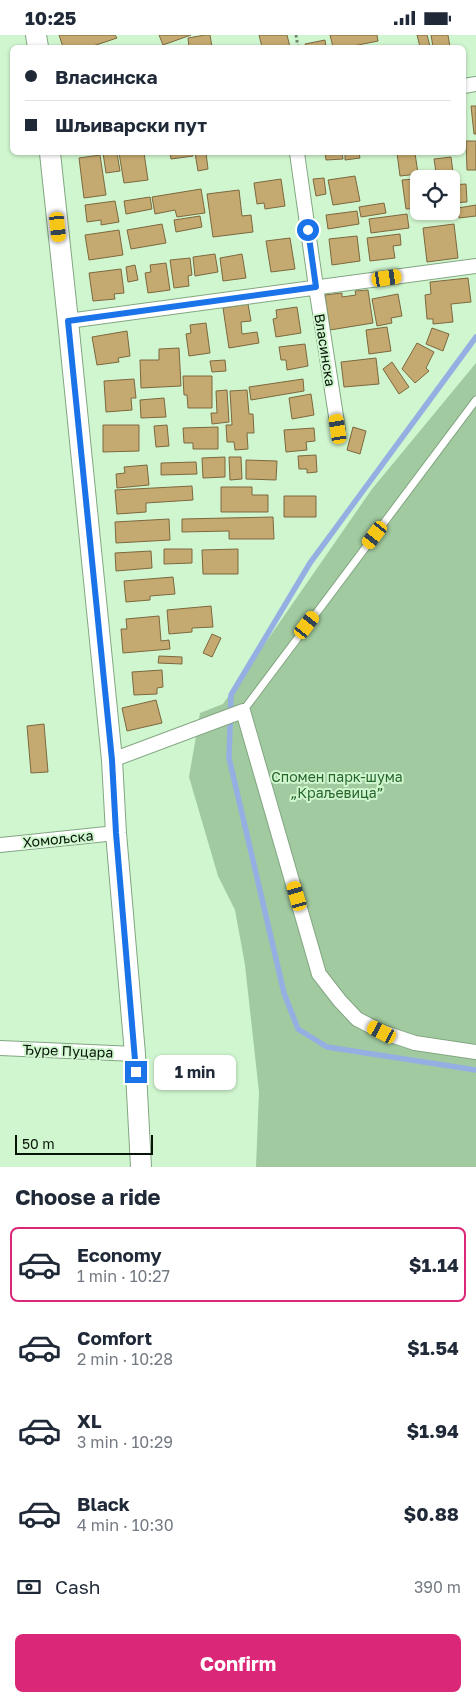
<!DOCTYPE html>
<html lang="en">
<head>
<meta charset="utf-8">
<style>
  :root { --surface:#fff; --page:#f2f2f3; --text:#1f2937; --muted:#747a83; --line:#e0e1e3; --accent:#db2777 }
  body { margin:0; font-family:"Golos Text",sans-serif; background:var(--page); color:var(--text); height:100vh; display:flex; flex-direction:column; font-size:19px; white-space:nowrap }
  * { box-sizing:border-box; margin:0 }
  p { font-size:16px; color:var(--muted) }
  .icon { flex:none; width:28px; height:28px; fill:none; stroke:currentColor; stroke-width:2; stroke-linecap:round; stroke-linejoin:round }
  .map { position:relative; height:1132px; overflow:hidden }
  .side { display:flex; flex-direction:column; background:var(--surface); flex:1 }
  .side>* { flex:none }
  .banner { position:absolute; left:10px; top:10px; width:456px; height:110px; border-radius:8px; box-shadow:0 1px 4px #0004; display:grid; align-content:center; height:110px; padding:0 15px; background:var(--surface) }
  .buttons { position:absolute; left:410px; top:135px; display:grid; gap:10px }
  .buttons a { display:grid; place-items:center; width:50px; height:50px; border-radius:8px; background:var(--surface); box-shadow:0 1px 4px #0004; font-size:25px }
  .scale { position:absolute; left:15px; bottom:12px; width:138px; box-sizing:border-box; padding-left:5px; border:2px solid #071508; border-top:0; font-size:14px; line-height:18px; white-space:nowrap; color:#071508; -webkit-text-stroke:4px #d0f6cf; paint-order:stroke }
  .end { position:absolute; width:22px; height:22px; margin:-11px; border:6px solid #1a73e8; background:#fff; box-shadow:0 0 0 2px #fff }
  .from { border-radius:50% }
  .bubble { position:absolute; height:35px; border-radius:8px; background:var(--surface); box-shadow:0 1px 4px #0004; font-size:16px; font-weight:700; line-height:35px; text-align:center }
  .car { position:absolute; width:15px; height:30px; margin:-15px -8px; border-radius:6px; box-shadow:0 0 4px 1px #0007; background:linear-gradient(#f5c518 24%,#345 0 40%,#f5c518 0 76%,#345 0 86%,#f5c518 0) }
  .banner b { display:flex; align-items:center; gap:18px; height:48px; font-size:19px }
  .banner b+b { border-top:1px solid var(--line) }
  .banner i { width:12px; height:12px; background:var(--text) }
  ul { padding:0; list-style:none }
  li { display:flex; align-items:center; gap:15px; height:75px; margin:0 10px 8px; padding:0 5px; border:2px solid transparent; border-radius:8px }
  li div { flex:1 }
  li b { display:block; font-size:19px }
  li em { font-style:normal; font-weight:700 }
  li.active { border-color:var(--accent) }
  li>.icon { width:45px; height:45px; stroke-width:1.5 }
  h2 { padding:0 15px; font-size:22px; line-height:60px }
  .pay { display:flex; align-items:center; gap:12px; height:55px; padding:0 15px; font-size:19px }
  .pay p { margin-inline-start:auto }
  .cta { display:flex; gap:10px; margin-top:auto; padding:10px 15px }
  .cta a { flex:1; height:58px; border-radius:8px; background:var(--accent); color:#fff; font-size:20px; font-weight:700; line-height:58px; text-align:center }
  .status { display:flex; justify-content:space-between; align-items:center; height:35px; padding:0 25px; background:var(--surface); direction:ltr }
  .status svg { height:14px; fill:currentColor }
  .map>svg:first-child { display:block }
</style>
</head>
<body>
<div class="status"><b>10:25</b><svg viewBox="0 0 49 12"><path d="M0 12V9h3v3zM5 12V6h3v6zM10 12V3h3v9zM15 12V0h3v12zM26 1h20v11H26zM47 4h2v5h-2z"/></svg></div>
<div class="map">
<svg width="476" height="1132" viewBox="0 0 476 1132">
  <rect width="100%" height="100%" fill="#d0f6cf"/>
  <path fill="#a1caa0" d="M476 328V1132H256L259 1057 245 930 235 875 218 841 189 742 200 678 223 669 372 454Z"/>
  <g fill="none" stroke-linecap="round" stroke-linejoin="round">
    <path stroke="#95afe3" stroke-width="5.5" d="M476 302 310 528 231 660 229 723 284 958 298 994 327 1012 476 1035"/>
  </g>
  <path fill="#c4a970" stroke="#7d683e" d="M59 0H115L117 3 90 12H63Z
    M159 0H191L163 10Z
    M205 0H210L212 12H189L188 3Z
    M259 0H287L290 12H262Z
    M330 0H377L378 6 348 12H333Z
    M417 0H427L430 11 420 12Z
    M431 0H448L450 12H433Z
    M325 5 326 12H306L305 9Z
    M471 71H476V99H474Z
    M466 106H476V135H467Z
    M103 118H117L120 136 106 138Z
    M119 118H144L148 145 124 148Z
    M170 118H193V121L171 124Z
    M195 118H206L208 134 198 136Z
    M325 118H342L343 124 326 125Z
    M345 118H359L360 123 345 125Z
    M397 118H415L418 139 400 141Z
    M100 120 106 160 84 163 79 123Z
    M451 122 454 145 437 144 434 124Z
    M355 141 360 166 333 170 328 145Z
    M324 143 326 159 316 161 313 144Z
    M428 143 419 144V173L406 174 402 145Z
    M281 144 285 171 265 174 264 168 257 169 254 148Z
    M466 149 467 167 451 168V150Z
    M201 154 205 178 177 182 175 175 155 179 152 162Z
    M239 155 242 181 251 180 253 197 213 202 207 159Z
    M150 162 152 174 126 179 124 166Z
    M115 166 119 187 101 190V185L87 187 85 170Z
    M384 168 386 178 361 182 359 172Z
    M476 170V181L459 183 458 173Z
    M357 176 359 189 328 194 326 180Z
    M407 179 409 193 371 198 369 184Z
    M200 181 202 192 176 197 174 185Z
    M162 189 166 208 131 214 127 195Z
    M454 189 458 223 427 227 423 193Z
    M119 195 123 220 89 225 85 200Z
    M400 199 401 210 393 211 395 223 370 226 367 203Z
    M357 201 360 226 332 230 329 204Z
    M290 203 295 234 271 237 266 206Z
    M215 219 218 237 195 241 193 222Z
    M242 219 246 243 223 246 220 223Z
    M190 223 192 240 188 241 189 251 174 253 170 225Z
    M166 228 170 255 148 258 145 238 151 237 150 230Z
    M135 230 138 245 128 247 126 232Z
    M121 234 124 258 114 259 115 264 93 266 89 238Z
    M468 243 471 267 451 269 453 287 433 289V284H427L425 260 431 259 430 247Z
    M368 255 373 288 330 295 325 260 342 258V262L356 260 355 256Z
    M398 259 402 281 391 283 392 288 377 291 372 264Z
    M248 269 251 286 241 287 242 299 257 297 259 308 229 313 223 273Z
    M297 272 301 298 276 302 273 284 277 283 276 275Z
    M206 288 210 318 189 321 186 299 191 298 190 290Z
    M387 292 391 316 369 319 366 295Z
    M432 293 449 299 443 316 426 309Z
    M127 296 130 321 118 323 119 327 97 330 92 302Z
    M417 308 434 317 426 333 429 336 415 348 402 334Z
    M305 309 308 331 287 335 286 325H281L279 312Z
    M179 313 181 351 141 353 140 325H159V314Z
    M376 323 379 349 344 352 341 327Z
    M225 325 226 336 212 337 210 326Z
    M392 327 409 352 399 359 383 334Z
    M183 341H212V373H188L187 360H184Z
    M134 344 136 363H131L132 375 106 377 104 346Z
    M303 344 304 356 251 365 249 352Z
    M227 355 229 387 212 389 211 378H217L216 356Z
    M247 355 249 379H253L254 398H247L248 414 235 415 234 407H227L226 390H232L230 356Z
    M311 359 314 380 292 384 289 363Z
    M164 363 166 382 141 383 140 365Z
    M103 390H139V416L103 417Z
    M167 390 169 411 156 412 154 391Z
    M218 392V414H193V408H184L183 393Z
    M353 392 366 396 360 419 347 415Z
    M314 393 315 406 306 407 307 415 286 417 284 395Z
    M316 420 317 437 307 438V434H299L298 421Z
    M225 422V442L203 443 202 423Z
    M229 422H241L242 444 230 445Z
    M246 425 277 426 276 445 246 444Z
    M196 427 197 439 161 440V428Z
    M147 430 149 450 117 453 116 439 125 438 124 432Z
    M192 451 193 465 146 468V477L117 479 115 455Z
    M221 452H252V460H268V477H221Z
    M284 461H316V482H284Z
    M273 482 274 504H229V496L182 497V484Z
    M169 484 170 505 116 508 115 487Z
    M164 514H192V528L164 529Z
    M238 514V539H203L202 515Z
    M151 516 152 533 116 536 115 518Z
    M173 542 175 559 150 561V565L126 567 124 546Z
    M211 571 213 592 192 593V597L169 599 167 575Z
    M159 581 161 606 169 605 170 614 123 618 121 594H127L126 584Z
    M212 599 221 603 212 622 203 618Z
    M159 621 182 622V629L158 628Z
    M162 635 163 652 157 653V659L134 660 132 637Z
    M156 665 162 688 127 696 122 673Z
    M44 689 48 737 31 738 27 691Z"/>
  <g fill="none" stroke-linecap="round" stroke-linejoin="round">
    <g stroke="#82a682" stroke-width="9">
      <path id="lane" d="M243 676 476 365"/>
    </g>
    <g stroke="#82a682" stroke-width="16">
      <path id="street" d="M464 51 476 49
        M297 118 316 252 338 394
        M68 286 476 231
        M112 725 243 676 319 939 340 966 357 984 382 997 415 1008 476 1017
        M0 810 116 798
        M0 1013 135 1019"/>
    </g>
    <g stroke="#82a682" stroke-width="22">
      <path id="secondary" d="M36 0 38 12
        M50 118 68 286 112 725 116 798 135 1019 141 1132"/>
    </g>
    <path stroke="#6d876d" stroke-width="3" stroke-dasharray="2.5 2.5" stroke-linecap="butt" d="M296 0 298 12"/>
    <use href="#lane" stroke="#fff" stroke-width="7"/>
    <use href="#street" stroke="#fff" stroke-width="14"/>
    <use href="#secondary" stroke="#fff" stroke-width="20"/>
  </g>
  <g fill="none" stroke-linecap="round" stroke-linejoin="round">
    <path stroke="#1a73e8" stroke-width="6" d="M136 1037 116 798 112 725 68 286 316 252 308 195"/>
  </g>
  <g text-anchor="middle" stroke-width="4" stroke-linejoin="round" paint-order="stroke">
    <g font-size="14" fill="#071508" stroke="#d0f6cf">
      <text transform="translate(325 315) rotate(81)" y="5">Власинска</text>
      <text transform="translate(58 804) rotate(-6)" y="5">Хомољска</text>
      <text transform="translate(68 1016) rotate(2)" y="5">Ђуре Пуцара</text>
    </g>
    <g font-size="14" fill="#27662b" stroke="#d0f6cf">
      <text x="337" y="747">Спомен парк-шума<tspan x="337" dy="16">„Краљевица”</tspan></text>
    </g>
  </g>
</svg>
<div class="buttons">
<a><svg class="icon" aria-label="locate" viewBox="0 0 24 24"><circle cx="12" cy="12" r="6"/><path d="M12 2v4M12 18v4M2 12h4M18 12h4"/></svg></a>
</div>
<div class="scale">50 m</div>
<i class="end from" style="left:308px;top:195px"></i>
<i class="end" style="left:136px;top:1037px"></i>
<div class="bubble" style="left:154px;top:1020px;width:82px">1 min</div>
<i class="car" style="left:58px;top:192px;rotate:174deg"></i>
<i class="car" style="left:387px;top:243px;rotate:82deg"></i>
<i class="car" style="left:338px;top:394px;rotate:351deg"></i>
<i class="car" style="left:375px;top:500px;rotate:217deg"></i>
<i class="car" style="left:307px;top:590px;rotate:37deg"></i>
<i class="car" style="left:297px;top:861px;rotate:344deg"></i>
<i class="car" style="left:382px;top:997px;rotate:297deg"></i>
<div class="banner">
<b><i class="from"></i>Власинска</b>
<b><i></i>Шљиварски пут</b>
</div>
</div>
<section class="side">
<h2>Choose a ride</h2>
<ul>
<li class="active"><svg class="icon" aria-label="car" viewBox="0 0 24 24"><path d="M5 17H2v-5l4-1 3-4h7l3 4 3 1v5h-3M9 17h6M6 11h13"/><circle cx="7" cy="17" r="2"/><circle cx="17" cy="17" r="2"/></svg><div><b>Economy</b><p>1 min · 10:27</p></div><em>$1.14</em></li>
<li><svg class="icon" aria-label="car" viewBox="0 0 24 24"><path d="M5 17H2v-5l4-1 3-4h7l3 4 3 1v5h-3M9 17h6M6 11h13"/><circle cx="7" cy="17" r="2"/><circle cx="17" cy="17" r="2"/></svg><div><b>Comfort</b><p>2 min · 10:28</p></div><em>$1.54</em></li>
<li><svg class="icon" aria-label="car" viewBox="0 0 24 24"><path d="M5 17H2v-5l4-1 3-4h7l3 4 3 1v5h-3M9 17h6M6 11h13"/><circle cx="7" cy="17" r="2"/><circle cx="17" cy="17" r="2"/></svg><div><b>XL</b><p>3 min · 10:29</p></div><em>$1.94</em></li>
<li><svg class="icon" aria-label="car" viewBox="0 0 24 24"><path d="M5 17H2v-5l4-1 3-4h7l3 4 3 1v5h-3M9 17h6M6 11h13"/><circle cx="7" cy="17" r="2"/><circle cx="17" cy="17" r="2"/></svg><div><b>Black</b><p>4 min · 10:30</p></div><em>$0.88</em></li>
</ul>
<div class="pay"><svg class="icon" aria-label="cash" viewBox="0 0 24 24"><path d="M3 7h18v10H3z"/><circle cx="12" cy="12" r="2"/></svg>Cash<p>390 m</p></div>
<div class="cta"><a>Confirm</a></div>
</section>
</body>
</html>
